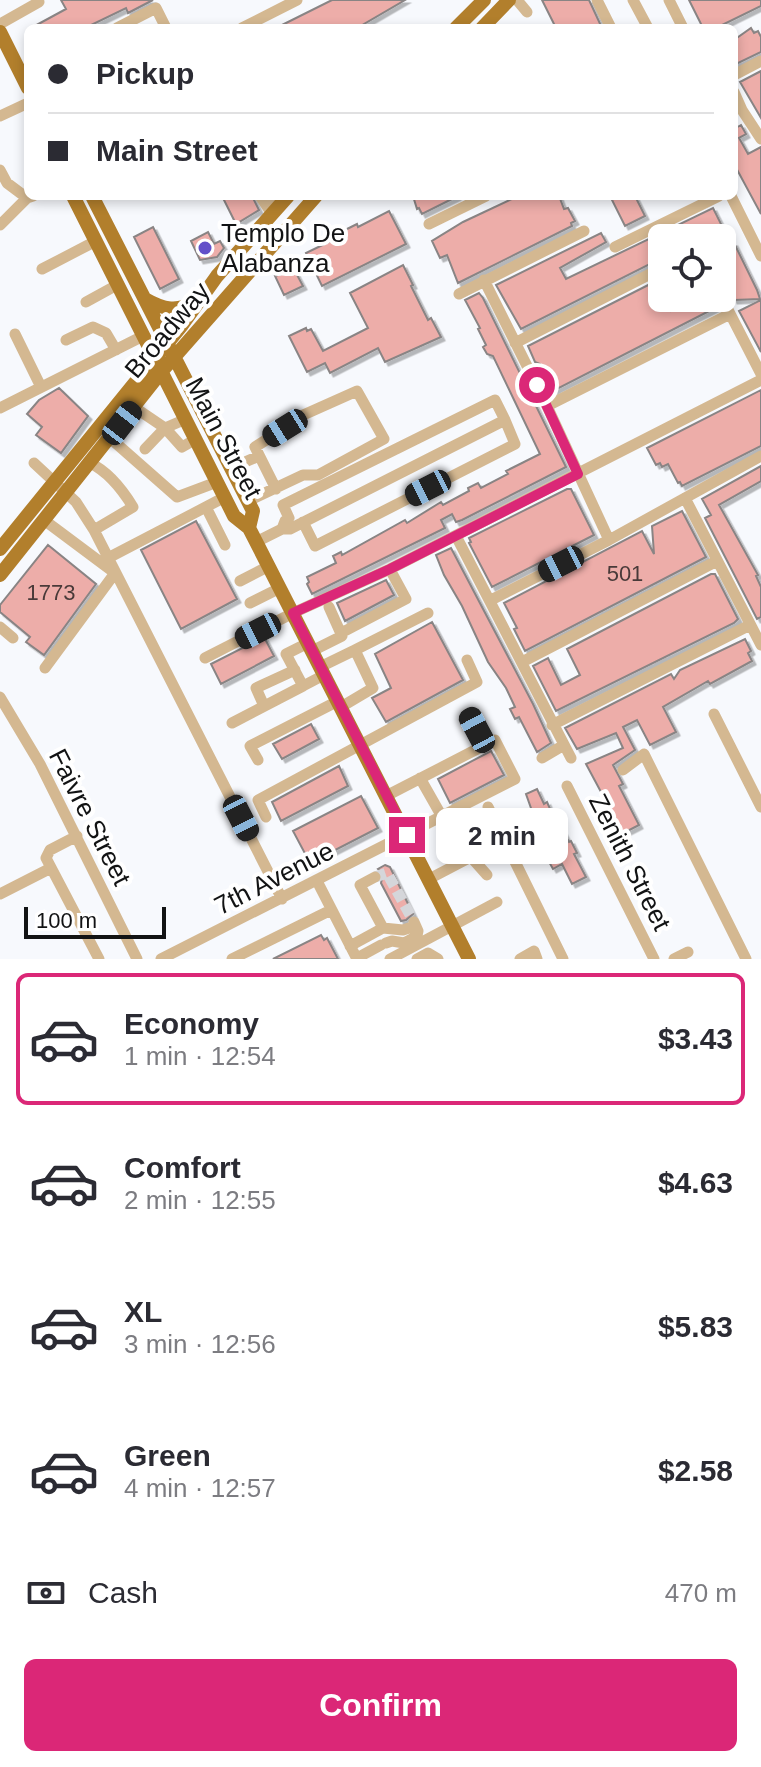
<!DOCTYPE html>
<html lang="en">
<head>
<meta charset="utf-8">
<style>
  :root { --surface:#fff; --page:#f2f2f3; --text:#2b2b33; --muted:#7c7c81; --line:#e1e1e2; --accent:#db2777 }
  body { margin:0; font-family:Arial,sans-serif; background:var(--page); color:var(--text); height:100vh; display:flex; flex-direction:column; font-size:30px; white-space:nowrap }
  * { box-sizing:border-box; margin:0 }
  p { font-size:26px; color:var(--muted) }
  .icon { flex:none; width:44px; height:44px; fill:none; stroke:currentColor; stroke-width:2; stroke-linecap:round; stroke-linejoin:round }
  .map { position:relative; height:959px; overflow:hidden }
  .drawer { display:flex; flex-direction:column; background:var(--surface); flex:1 }
  .drawer>* { flex:none }
  .guide { position:absolute; left:24px; top:24px; width:714px; height:176px; border-radius:12px; box-shadow:0 4px 12px #0003; display:grid; align-content:center; height:176px; padding:0 24px; background:var(--surface) }
  .fabs { position:absolute; left:648px; top:224px; display:grid; gap:16px }
  .fabs a { display:grid; place-items:center; width:88px; height:88px; border-radius:12px; background:var(--surface); box-shadow:0 4px 12px #0003; font-size:40px }
  .scale { position:absolute; left:24px; bottom:20px; width:142px; box-sizing:border-box; padding-left:8px; border:4px solid #121314; border-top:0; font-size:22px; line-height:28px; white-space:nowrap; color:#121314; -webkit-text-stroke:6px #fff; paint-order:stroke }
  .end { position:absolute; width:36px; height:36px; margin:-18px; border:10px solid #db2777; background:#fff; box-shadow:0 0 0 4px #fff }
  .from { border-radius:50% }
  .bubble { position:absolute; height:56px; border-radius:12px; background:var(--surface); box-shadow:0 4px 12px #0003; font-size:26px; font-weight:800; line-height:56px; text-align:center }
  .car { position:absolute; width:24px; height:48px; margin:-24px -12px; border-radius:10px; box-shadow:0 0 6px 2px #0007; background:linear-gradient(#222 24%,#8ab4d8 0 40%,#222 0 76%,#8ab4d8 0 86%,#222 0) }
  .guide b { display:flex; align-items:center; gap:28px; height:76px; font-size:30px }
  .guide b+b { border-top:2px solid var(--line) }
  .guide i { width:20px; height:20px; background:var(--text) }
  ul { padding:14px 0 0; list-style:none }
  li { display:flex; align-items:center; gap:24px; height:132px; margin:0 16px 12px; padding:0 8px; border:4px solid transparent; border-radius:12px }
  li div { flex:1 }
  li b { display:block; font-size:30px }
  li em { font-style:normal; font-weight:800 }
  li.active { border-color:var(--accent) }
  li>.icon { width:72px; height:72px; stroke-width:1.5 }
  .pay { display:flex; align-items:center; gap:20px; height:88px; padding:0 24px; font-size:30px }
  .pay p { margin-inline-start:auto }
  .primary-button { display:flex; gap:16px; margin-top:auto; padding:16px 24px }
  .primary-button a { flex:1; height:92px; border-radius:12px; background:var(--accent); color:#fff; font-size:32px; font-weight:800; line-height:92px; text-align:center }
  .map>svg:first-child { display:block }
</style>
</head>
<body>
<div class="map">
<svg width="761" height="959" viewBox="0 0 761 959">
  <defs>
    <filter id="shadow"><feDropShadow dx="3.5" dy="3.5" stdDeviation="0" flood-color="#0004"/></filter>
  </defs>
  <rect width="100%" height="100%" fill="#f7f9fd"/>
  <path fill="#edada9" stroke="#898484" stroke-width="2" filter="url(#shadow)" d="M61 0H153L128 13 126 8 85 28H31L66 9Z
    M332 0H405L357 28H276Z
    M542 0H589L602 28H556Z
    M689 0H761V6L716 28H703Z
    M751 28 754 33 758 31 761 37V52L734 65V40Z
    M761 71V118L740 82Z
    M741 125 746 134 739 138 748 154 761 147V214L734 164V129Z
    M222 196H252L259 210 236 224Z
    M413 196H458L422 214 419 208 417 209Z
    M518 196H559L564 209 568 208 575 221 571 223 572 226 458 283 447 255 440 258 432 241 463 222Z
    M620 196H635L645 216 625 226 612 200Z
    M713 208 722 226 708 234 709 236 704 238H662V258L521 329 496 285 601 233 606 242 560 268 566 279Z
    M389 211 406 244 322 286 306 253 337 238 335 235 357 224 358 227Z
    M153 227 179 279 160 289 134 237Z
    M208 232 214 244 220 241 224 248 217 257 200 260 191 241Z
    M734 243 757 290 760 299 734 300 722 279V246Z
    M403 265 413 285 411 286 428 320 431 318 441 337 385 362 378 348 330 373 325 363 307 372 289 336 306 328 307 331 311 329 323 351 368 328 350 293Z
    M292 271 296 273 303 286 284 295 275 276Z
    M662 278V298H665L671 311 698 298H713L717 307 553 391 540 364 535 362 528 346Z
    M479 293 483 298 566 467 462 520 456 522 452 514 441 520 445 528 312 594 307 584 309 582 307 577 336 563 333 556 341 552 342 555 405 520 407 523 441 502 443 505 469 491 468 488 478 483 481 488 508 474 506 471 540 454 493 356 487 354 483 347 486 345 478 329 480 328 465 300Z
    M761 300V352L739 311Z
    M59 388 88 416 61 453 36 435 42 427 27 414 39 400Z
    M761 390V446L682 486 680 482 678 483 668 464 662 467 660 463 656 465 647 448Z
    M761 466V481L719 505 758 575 756 576 761 587V617L757 619 705 518 711 515 702 499Z
    M567 489H571L594 535 492 587 469 543 471 542 469 538Z
    M682 511 706 557 525 651 514 629 517 628 504 603 642 531 654 554 652 526Z
    M196 521 237 599 181 629 141 550Z
    M48 545 96 584 44 655 26 642 30 637 0 612V605Z
    M451 548 533 704 551 743 537 752 519 717 515 719 510 709 515 707 506 688 488 662 462 606 444 575 436 555Z
    M711 574H715L738 619 734 623 556 711 533 666 548 658 561 685 580 675 567 649Z
    M386 580 394 595 345 621 337 603Z
    M432 622 463 680 386 722 372 698 391 688 375 654Z
    M264 637 274 656 221 684 211 664Z
    M745 639 751 651 748 653 752 661 710 684 708 681 663 707 676 732 650 745 637 720 623 727 635 750 613 765 623 784 619 786 639 825 618 836 613 826V821L616 820 586 764 623 748 616 733 577 749 565 728 671 674 674 679 680 670Z
    M311 724 319 739 282 759 273 744Z
    M491 751 504 775 450 803 438 779Z
    M339 766 348 786 281 821 272 802Z
    M537 789 544 804 547 802 551 811 548 813 555 827 560 825 569 842 571 841 577 853 574 854 586 877 572 884 562 864 553 869 548 860 553 858 543 841 521 852 517 844 523 841 513 820 532 811 526 794Z
    M361 796 378 828 310 863 293 831Z
    M385 865 390 867 413 914 406 920 401 921 381 883 383 874 378 869Z
    M321 935 324 940 327 938 338 959H273Z"/>
  <g fill="none" stroke-linecap="round" stroke-linejoin="round">
    <path stroke="#d5d6da" stroke-width="11" stroke-dasharray="11 5.5" stroke-linecap="butt" d="M375 877 387 873 414 922"/>
    <path stroke="#d4b891" stroke-width="11" d="M517 0 527 12
      M597 0 611 28
      M633 0 648 28
      M669 0 683 28
      M0 24 39 2 38 0
      M117 28 156 8 166 28
      M242 28 297 0
      M734 75 761 61
      M734 92 742 110 761 139
      M0 116 28 103
      M0 170 7 183 27 198 33 196
      M260 196 272 214
      M272 196 279 206
      M731 196 761 256
      M429 224 486 196
      M0 225 27 198
      M722 238 729 234
      M615 247 719 196
      M42 269 96 241
      M484 280 547 406 609 540
      M459 294 584 231
      M722 298 761 374
      M86 302 117 285
      M15 334 41 387
      M66 340 93 327 106 333 116 350
      M515 343 662 268
      M547 406 730 314
      M134 407 165 428 145 449
      M0 408 143 336
      M186 419 165 428 182 447 196 439
      M110 438 177 497 217 482
      M34 463 76 502 94 530 282 899
      M90 463C109 472 122 489 133 507L94 530
      M231 468 259 456
      M685 498 761 645
      M248 501 303 475H318L384 439 357 391 292 420 285 428 255 447 276 489
      M206 507 225 545
      M44 520 115 573 45 668
      M303 522 315 546 515 444 505 420
      M456 536 571 758
      M256 542 282 529H290L505 420 495 400 283 505 289 518 285 521 282 529
      M108 558 225 497
      M240 581 269 566
      M491 600 609 540 761 456
      M250 603 280 588
      M0 627 13 638
      M341 633 406 599 393 575
      M308 643 286 654 303 686 324 675
      M355 650 428 613
      M312 651 342 636 329 607
      M205 658 293 613 390 569 761 380
      M522 662 717 561
      M320 667 355 650 373 688 341 707
      M0 697 40 764 137 959
      M264 706 256 688 295 670
      M714 714 761 807
      M232 723 303 686
      M552 725 750 625
      M542 758 564 745
      M258 760 250 746 338 701
      M623 770 644 754 746 959
      M420 778 441 815
      M567 786 654 959
      M386 796 485 745 469 716
      M488 807 563 959
      M266 817 258 800 477 682 467 660
      M77 836 50 850 46 858 99 959
      M429 879 471 857 487 875
      M317 881 357 959
      M0 894 51 868
      M383 928 403 930 415 926
      M386 943 392 941 404 943 417 936 418 931 414 922
      M350 946 383 928 360 885 375 877
      M357 958 381 945
      M161 959 515 779 495 740 485 745
      M232 959 331 910
      M390 959 497 902
      M417 959 428 953 438 959
      M520 959 534 951 537 959
      M674 959 688 952"/>
    <path stroke="#b27f2c" stroke-width="14" d="M456 28 484 0
      M482 28 509 0
      M0 32 28 88
      M73 196 234 516 249 528 469 959
      M92 196 253 511 249 528
      M145 299C164 310 177 312 196 302
      M0 549 182 325 217 276 288 196
      M0 575 162 371 316 196"/>
  </g>
  <g fill="none" stroke-linecap="round" stroke-linejoin="round">
    <path stroke="#db2777" stroke-width="10" d="M407 835 293 613 390 569 578 474 537 385"/>
  </g>
  <circle fill="#6350c9" stroke="#fff" stroke-width="3" cx="205" cy="248" r="8"/>
  <g text-anchor="middle" stroke-width="8" stroke-linejoin="round" paint-order="stroke">
    <g font-size="22" fill="#493a39">
      <text x="625" y="581">501</text>
      <text x="51" y="600">1773</text>
    </g>
    <g font-size="26" fill="#121314" stroke="#fff" text-anchor="start">
      <text x="221" y="242">Templo De<tspan x="221" dy="30">Alabanza</tspan></text>
    </g>
    <g font-size="26" fill="#121314" stroke="#fff">
      <text transform="translate(167 330) rotate(-50)" y="9">Broadway</text>
      <text transform="translate(224 438) rotate(62)" y="9">Main Street</text>
      <text transform="translate(90 817) rotate(63)" y="9">Faivre Street</text>
      <text transform="translate(630 862) rotate(63)" y="9">Zenith Street</text>
      <text transform="translate(274 878) rotate(-27)" y="9">7th Avenue</text>
    </g>
  </g>
</svg>
<div class="fabs">
<a><svg class="icon" aria-label="locate" viewBox="0 0 24 24"><circle cx="12" cy="12" r="6"/><path d="M12 2v4M12 18v4M2 12h4M18 12h4"/></svg></a>
</div>
<div class="scale">100 m</div>
<i class="end from" style="left:537px;top:385px"></i>
<i class="end" style="left:407px;top:835px"></i>
<div class="bubble" style="left:436px;top:808px;width:132px">2 min</div>
<i class="car" style="left:122px;top:423px;rotate:38deg"></i>
<i class="car" style="left:285px;top:428px;rotate:238deg"></i>
<i class="car" style="left:428px;top:488px;rotate:243deg"></i>
<i class="car" style="left:561px;top:564px;rotate:243deg"></i>
<i class="car" style="left:258px;top:631px;rotate:243deg"></i>
<i class="car" style="left:477px;top:730px;rotate:332deg"></i>
<i class="car" style="left:241px;top:818px;rotate:153deg"></i>
<div class="guide">
<b><i class="from"></i>Pickup</b>
<b><i></i>Main Street</b>
</div>
</div>
<section class="drawer">
<ul>
<li class="active"><svg class="icon" aria-label="car" viewBox="0 0 24 24"><path d="M5 17H2v-5l4-1 3-4h7l3 4 3 1v5h-3M9 17h6M6 11h13"/><circle cx="7" cy="17" r="2"/><circle cx="17" cy="17" r="2"/></svg><div><b>Economy</b><p>1 min · 12:54</p></div><em>$3.43</em></li>
<li><svg class="icon" aria-label="car" viewBox="0 0 24 24"><path d="M5 17H2v-5l4-1 3-4h7l3 4 3 1v5h-3M9 17h6M6 11h13"/><circle cx="7" cy="17" r="2"/><circle cx="17" cy="17" r="2"/></svg><div><b>Comfort</b><p>2 min · 12:55</p></div><em>$4.63</em></li>
<li><svg class="icon" aria-label="car" viewBox="0 0 24 24"><path d="M5 17H2v-5l4-1 3-4h7l3 4 3 1v5h-3M9 17h6M6 11h13"/><circle cx="7" cy="17" r="2"/><circle cx="17" cy="17" r="2"/></svg><div><b>XL</b><p>3 min · 12:56</p></div><em>$5.83</em></li>
<li><svg class="icon" aria-label="car" viewBox="0 0 24 24"><path d="M5 17H2v-5l4-1 3-4h7l3 4 3 1v5h-3M9 17h6M6 11h13"/><circle cx="7" cy="17" r="2"/><circle cx="17" cy="17" r="2"/></svg><div><b>Green</b><p>4 min · 12:57</p></div><em>$2.58</em></li>
</ul>
<div class="pay"><svg class="icon" aria-label="cash" viewBox="0 0 24 24"><path d="M3 7h18v10H3z"/><circle cx="12" cy="12" r="2"/></svg>Cash<p>470 m</p></div>
<div class="primary-button"><a>Confirm</a></div>
</section>
</body>
</html>
